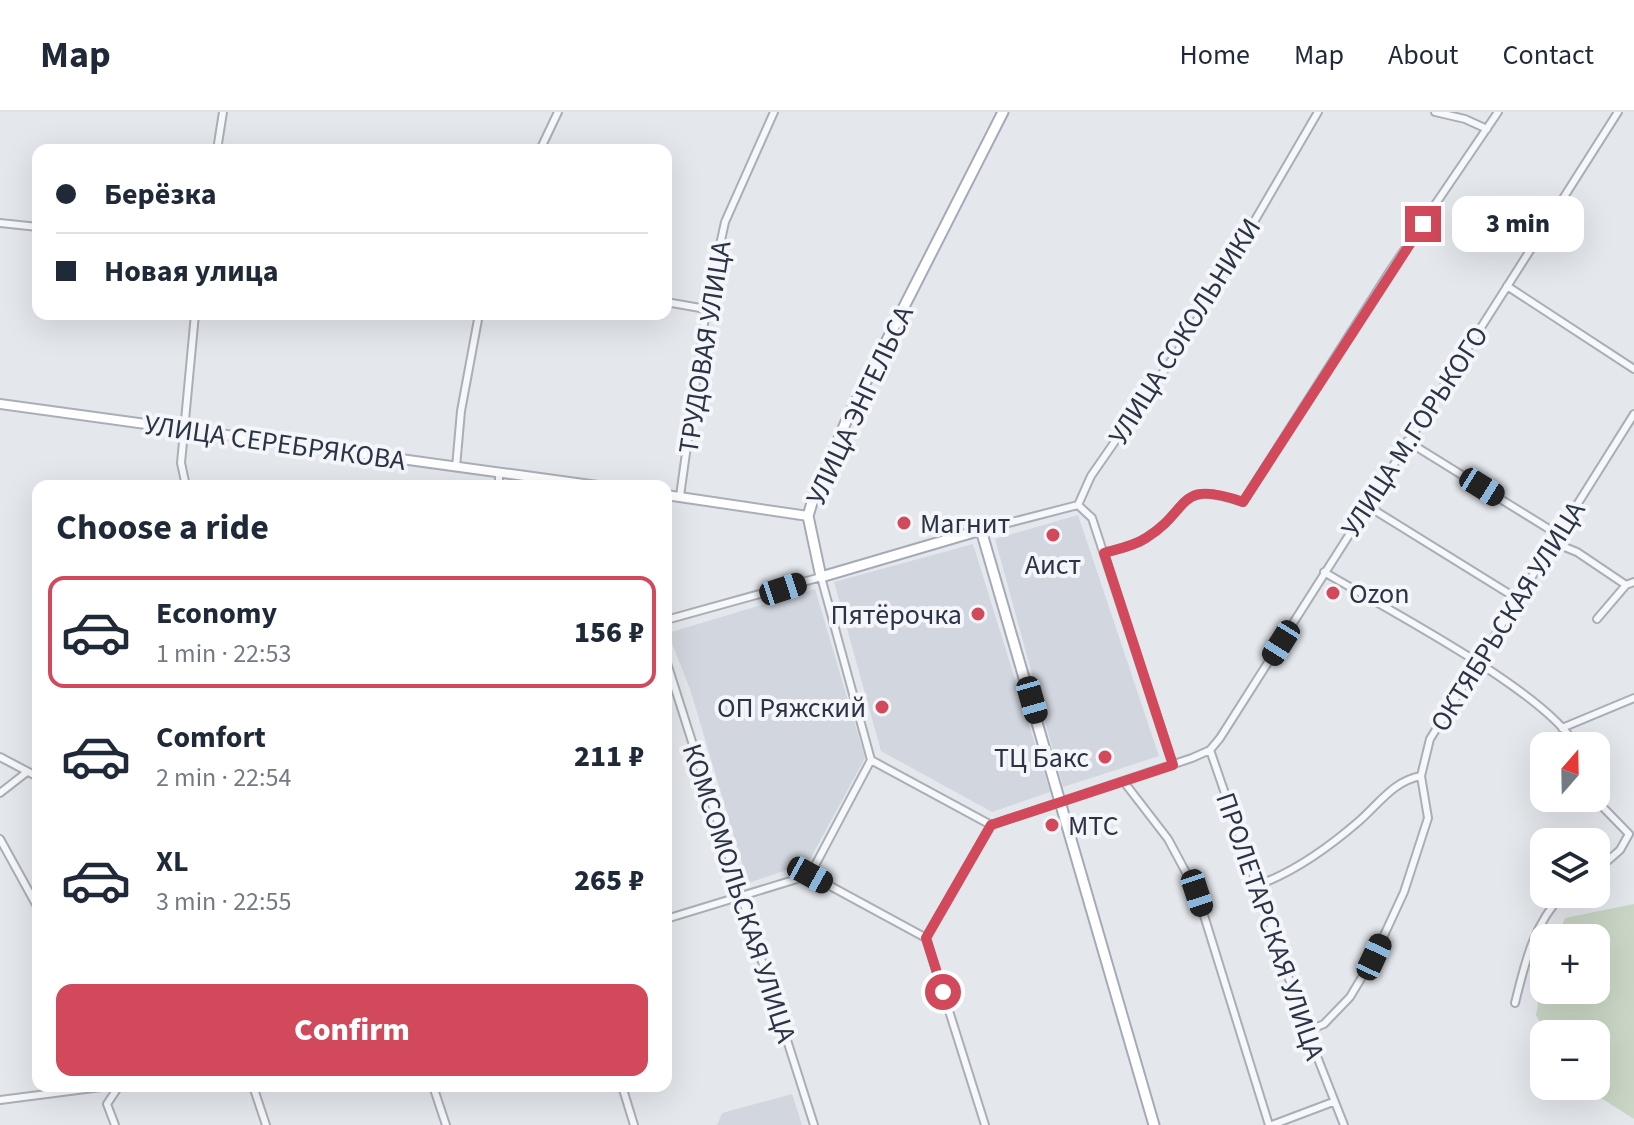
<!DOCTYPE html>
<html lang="en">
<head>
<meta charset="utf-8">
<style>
  :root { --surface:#fff; --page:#f2f2f3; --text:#1f2937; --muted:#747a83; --line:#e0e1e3; --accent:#d1495b }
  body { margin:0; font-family:"Source Sans 3",sans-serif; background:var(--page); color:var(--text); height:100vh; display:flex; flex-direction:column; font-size:30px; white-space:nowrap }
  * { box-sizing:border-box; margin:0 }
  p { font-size:26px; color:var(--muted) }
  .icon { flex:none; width:44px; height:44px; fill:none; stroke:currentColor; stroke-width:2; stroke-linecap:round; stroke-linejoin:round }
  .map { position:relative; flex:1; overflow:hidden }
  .panel { position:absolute; left:32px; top:368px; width:640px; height:612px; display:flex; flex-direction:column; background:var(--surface); border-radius:16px; box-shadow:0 8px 32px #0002 }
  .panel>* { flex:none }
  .banner { position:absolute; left:32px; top:32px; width:640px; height:176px; border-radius:16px; box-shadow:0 8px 32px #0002; display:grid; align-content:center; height:176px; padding:0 24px; background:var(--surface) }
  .needle { width:52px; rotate:20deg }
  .fabs { position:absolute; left:1530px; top:620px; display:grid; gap:16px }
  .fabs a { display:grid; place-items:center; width:80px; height:80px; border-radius:16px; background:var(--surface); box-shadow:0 8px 32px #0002; font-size:40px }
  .end { position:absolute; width:36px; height:36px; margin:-18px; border:10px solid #d1495b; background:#fff; box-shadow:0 0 0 4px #fff }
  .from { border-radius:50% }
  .bubble { position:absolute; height:56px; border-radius:16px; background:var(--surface); box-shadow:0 8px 32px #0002; font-size:26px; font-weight:800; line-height:56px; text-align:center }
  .car { position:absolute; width:24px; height:48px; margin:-24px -12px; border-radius:10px; box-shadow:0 0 6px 2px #0007; background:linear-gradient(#222 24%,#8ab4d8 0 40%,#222 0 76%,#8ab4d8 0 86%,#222 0) }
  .banner b { display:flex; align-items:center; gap:28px; height:76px; font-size:30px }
  .banner b+b { border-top:2px solid var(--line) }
  .banner i { width:20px; height:20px; background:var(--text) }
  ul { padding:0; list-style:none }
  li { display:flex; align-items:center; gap:24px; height:112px; margin:0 16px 12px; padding:0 8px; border:4px solid transparent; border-radius:16px }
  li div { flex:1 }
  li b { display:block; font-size:30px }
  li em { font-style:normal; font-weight:800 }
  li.current { border-color:var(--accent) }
  li>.icon { width:72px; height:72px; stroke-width:1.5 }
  h2 { padding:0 24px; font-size:36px; line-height:96px }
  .primary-button { display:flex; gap:16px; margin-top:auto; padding:16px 24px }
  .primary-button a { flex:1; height:92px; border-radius:16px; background:var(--accent); color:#fff; font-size:32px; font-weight:800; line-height:92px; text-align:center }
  header { display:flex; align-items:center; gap:48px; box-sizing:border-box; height:112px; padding:0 40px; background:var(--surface); border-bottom:2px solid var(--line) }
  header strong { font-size:38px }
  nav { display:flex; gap:44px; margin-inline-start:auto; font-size:28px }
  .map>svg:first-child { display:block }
</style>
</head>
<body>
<header>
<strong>Map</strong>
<nav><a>Home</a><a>Map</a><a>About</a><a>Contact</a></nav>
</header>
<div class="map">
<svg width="1634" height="1013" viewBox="0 0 1634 1013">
  <rect width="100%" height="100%" fill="#e4e7ec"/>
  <path fill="#d2d6de" d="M1078 403 1159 644 1063 675 995 427Z
    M973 432 1050 680 992 700 881 639 834 470Z
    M815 477 865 646 808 751 748 771 690 577 668 521Z
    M792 982 802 1013H717L722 1001Z"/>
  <path fill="#c9d6c5" d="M1634 792V1007L1582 974H1596V922H1547L1536 903 1544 856V878H1596V826H1557L1565 806Z"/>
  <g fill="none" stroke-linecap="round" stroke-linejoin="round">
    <g stroke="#a9aeb7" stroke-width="10">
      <path id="minor" d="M1435 0 1465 7 1487 17
        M217 38 223 0
        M540 38 558 0
        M0 111 38 115
        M1507 174 1634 257
        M666 190 706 197
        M1407 329 1557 422
        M456 355 461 299 479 202
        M186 374 181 351 195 202
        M499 374V361
        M680 384 706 197 725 110 774 0
        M1078 393 1092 406 1173 653
        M1366 393 1516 486
        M981 418 1078 393 1091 364 1184 230 1318 0
        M1552 430 1577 440 1626 473
        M1104 441C1118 437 1134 434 1146 426 1192 398 1174 367 1243 390L1390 159 1498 0
        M1324 460C1383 495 1547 580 1576 634
        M1597 507 1626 473 1634 470
        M666 508 821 465 871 648
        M666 548 814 1013
        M1562 616 1634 586
        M1210 638 1307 919 1344 1013
        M0 645 38 665
        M871 648 991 713
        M1124 670 1168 727 1197 781 1269 1013
        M0 681 27 660
        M1594 686 1629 722 1620 738 1596 759
        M991 713 1192 646 1210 638 1220 626 1618 0
        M0 727 38 796
        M810 763 926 826 991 713
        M810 763 871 648
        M1258 773C1294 760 1329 735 1358 710 1379 692 1393 669 1421 664
        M666 807 810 763
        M926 826 985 1013
        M1515 891C1525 851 1533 813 1563 782
        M1307 919 1324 912 1350 885 1374 845 1404 780 1428 706 1421 664 1430 627 1634 302
        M253 974 266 1013
        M433 974 446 1013
        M622 974 634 1013
        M0 988 109 974
        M115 1013 107 992 119 974
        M1272 1013 1333 990"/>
    </g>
    <g stroke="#a9aeb7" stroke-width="12">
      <path id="secondary" d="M0 292 598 374
        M666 383 808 404"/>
    </g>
    <g stroke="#a3abb8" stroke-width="13">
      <path id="primary" d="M1003 0 848 305 814 384 808 404 821 465 981 418 1154 1013"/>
    </g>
    <use href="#minor" stroke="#f7f8fa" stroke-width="6"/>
    <use href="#secondary" stroke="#fff" stroke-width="8"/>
    <use href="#primary" stroke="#fff" stroke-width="9"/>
  </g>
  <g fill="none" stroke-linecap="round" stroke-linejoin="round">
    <path stroke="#d1495b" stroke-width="10" d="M943 880 926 826 991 713 1173 653 1104 441C1118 437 1134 434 1146 426 1192 398 1175 366 1243 390L1423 112"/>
  </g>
  <g fill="#d1495b" stroke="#f4f6f9" stroke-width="3">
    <circle cx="904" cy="411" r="8"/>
    <circle cx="1053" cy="423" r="8"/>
    <circle cx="1333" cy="481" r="8"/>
    <circle cx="978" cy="502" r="8"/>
    <circle cx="882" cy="595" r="8"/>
    <circle cx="1105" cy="645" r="8"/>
    <circle cx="1052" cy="713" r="8"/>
  </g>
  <g text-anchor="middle" stroke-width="8" stroke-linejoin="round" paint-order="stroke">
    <g font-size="28" fill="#2b3445" stroke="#f4f6f9">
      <text transform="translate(1184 219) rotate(-58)" y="10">УЛИЦА СОКОЛЬНИКИ</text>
      <text transform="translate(704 235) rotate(-81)" y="10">ТРУДОВАЯ УЛИЦА</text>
      <text transform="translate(859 293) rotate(-65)" y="10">УЛИЦА ЭНГЕЛЬСА</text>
      <text transform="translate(1414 319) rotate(-57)" y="10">УЛИЦА М.ГОРЬКОГО</text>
      <text transform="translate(275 330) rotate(8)" y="10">УЛИЦА СЕРЕБРЯКОВА</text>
      <text transform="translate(1507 504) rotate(-58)" y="10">ОКТЯБРЬСКАЯ УЛИЦА</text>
      <text transform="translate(740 781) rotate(72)" y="10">КОМСОМОЛЬСКАЯ УЛИЦА</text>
      <text transform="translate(1271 814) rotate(71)" y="10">ПРОЛЕТАРСКАЯ УЛИЦА</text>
    </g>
    <g font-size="28" fill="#2b3445" stroke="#f4f6f9" text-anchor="start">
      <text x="920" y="421">Магнит</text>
      <text x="1053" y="462" text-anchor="middle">Аист</text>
      <text x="1349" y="491">Ozon</text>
      <text x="962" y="512" text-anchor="end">Пятёрочка</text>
      <text x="866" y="605" text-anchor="end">ОП Ряжский</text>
      <text x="1089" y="655" text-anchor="end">ТЦ Бакс</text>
      <text x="1068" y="723">МТС</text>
    </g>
  </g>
</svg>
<div class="fabs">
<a><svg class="needle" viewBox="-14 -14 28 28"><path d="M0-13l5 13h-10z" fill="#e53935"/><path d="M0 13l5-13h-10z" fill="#747a83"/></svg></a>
<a><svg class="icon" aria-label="layers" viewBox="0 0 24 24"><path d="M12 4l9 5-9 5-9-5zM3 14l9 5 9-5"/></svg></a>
<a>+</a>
<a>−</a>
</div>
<i class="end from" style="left:943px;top:880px"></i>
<i class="end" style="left:1423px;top:112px"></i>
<div class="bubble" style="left:1452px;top:84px;width:132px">3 min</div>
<i class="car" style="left:1482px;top:375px;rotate:122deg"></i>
<i class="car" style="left:783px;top:477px;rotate:72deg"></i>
<i class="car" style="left:1281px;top:531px;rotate:212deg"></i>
<i class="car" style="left:1032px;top:588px;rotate:164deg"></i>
<i class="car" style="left:810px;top:763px;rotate:119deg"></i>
<i class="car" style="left:1197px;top:781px;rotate:162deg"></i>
<i class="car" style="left:1374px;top:845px;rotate:25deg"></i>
<div class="banner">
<b><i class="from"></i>Берёзка</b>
<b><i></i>Новая улица</b>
</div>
<section class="panel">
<h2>Choose a ride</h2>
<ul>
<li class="current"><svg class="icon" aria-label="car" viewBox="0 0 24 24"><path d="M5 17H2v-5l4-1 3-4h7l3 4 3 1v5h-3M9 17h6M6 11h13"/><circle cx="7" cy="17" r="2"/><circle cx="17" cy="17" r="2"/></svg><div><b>Economy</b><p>1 min · 22:53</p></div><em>156 ₽</em></li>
<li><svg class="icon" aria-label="car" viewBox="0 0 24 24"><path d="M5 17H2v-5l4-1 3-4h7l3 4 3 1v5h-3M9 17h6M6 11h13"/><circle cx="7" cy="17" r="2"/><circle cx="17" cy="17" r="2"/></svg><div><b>Comfort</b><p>2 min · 22:54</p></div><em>211 ₽</em></li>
<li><svg class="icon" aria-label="car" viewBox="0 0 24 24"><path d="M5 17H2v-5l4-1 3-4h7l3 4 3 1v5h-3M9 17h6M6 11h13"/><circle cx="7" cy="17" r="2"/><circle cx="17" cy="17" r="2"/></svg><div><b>XL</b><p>3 min · 22:55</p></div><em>265 ₽</em></li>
</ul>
<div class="primary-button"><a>Confirm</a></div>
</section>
</div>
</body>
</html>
